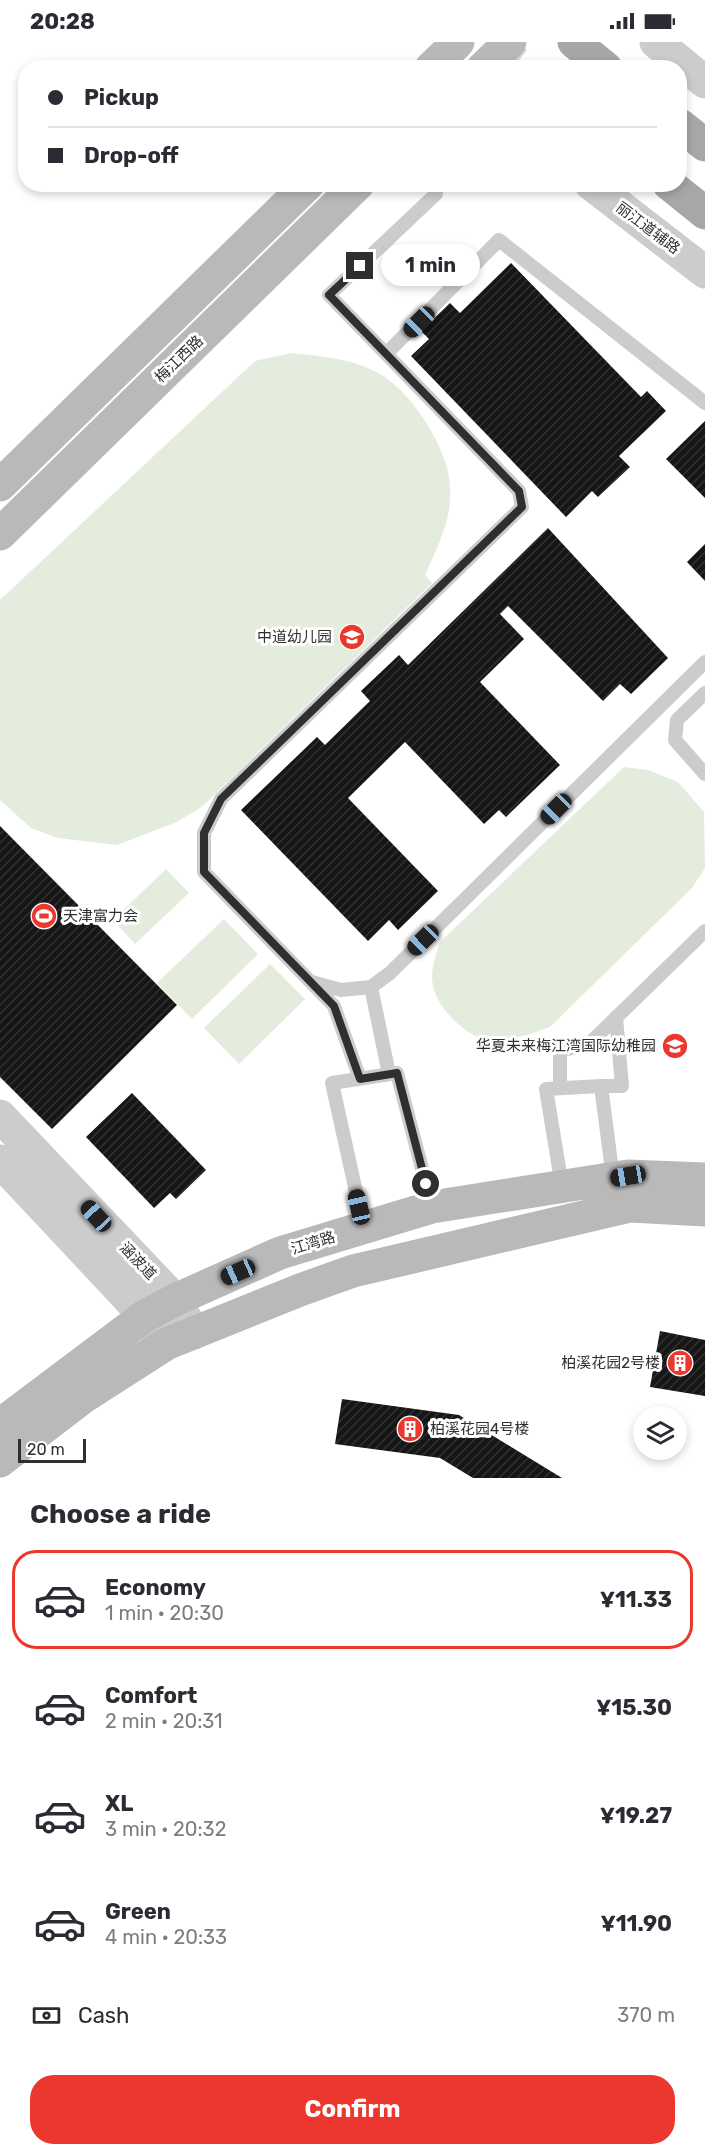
<!DOCTYPE html>
<html lang="en">
<head>
<meta charset="utf-8">
<style>
  :root { --surface:#fff; --page:#f2f2f3; --text:#2b2b33; --muted:#7c7c81; --line:#e1e1e2; --accent:#eb372d }
  body { margin:0; font-family:Rubik,"Noto Sans SC",sans-serif; background:var(--page); color:var(--text); height:100vh; display:flex; flex-direction:column; font-size:22px; white-space:nowrap }
  * { box-sizing:border-box; margin:0 }
  p { font-size:20px; color:var(--muted) }
  .icon { flex:none; width:33px; height:33px; fill:none; stroke:currentColor; stroke-width:2; stroke-linecap:round; stroke-linejoin:round }
  .map { position:relative; height:1436px; overflow:hidden }
  .sheet { display:flex; flex-direction:column; background:var(--surface); flex:1 }
  .sheet>* { flex:none }
  .top-card { position:absolute; left:18px; top:18px; width:669px; height:132px; border-radius:24px; box-shadow:0 3px 9px #0003; display:grid; align-content:center; height:132px; padding:0 30px; background:var(--surface) }
  .tools { position:absolute; left:633px; top:1364px; display:grid; gap:12px }
  .tools a { display:grid; place-items:center; width:54px; height:54px; border-radius:50%; background:var(--surface); box-shadow:0 3px 9px #0003; font-size:30px }
  .scale { position:absolute; left:18px; bottom:15px; width:68px; box-sizing:border-box; padding-left:6px; border:3px solid #2f2f2f; border-top:0; font-size:16px; line-height:21px; white-space:nowrap; color:#2f2f2f; -webkit-text-stroke:4px #fff; paint-order:stroke }
  .end { position:absolute; width:27px; height:27px; margin:-14px; border:8px solid #2f2f2f; background:#fff; box-shadow:0 0 0 3px #fff }
  .from { border-radius:50% }
  .bubble { position:absolute; height:42px; border-radius:21px; background:var(--surface); box-shadow:0 3px 9px #0003; font-size:20px; font-weight:700; line-height:42px; text-align:center }
  .car { position:absolute; width:18px; height:36px; margin:-18px -9px; border-radius:8px; box-shadow:0 0 4px 2px #0007; background:linear-gradient(#222 24%,#8ab4d8 0 40%,#222 0 76%,#8ab4d8 0 86%,#222 0) }
  .top-card b { display:flex; align-items:center; gap:21px; height:57px; font-size:22px }
  .top-card b+b { border-top:2px solid var(--line) }
  .top-card i { width:15px; height:15px; background:var(--text) }
  ul { padding:0; list-style:none }
  li { display:flex; align-items:center; gap:18px; height:99px; margin:0 12px 9px; padding:0 18px; border:3px solid transparent; border-radius:24px }
  li div { flex:1 }
  li b { display:block; font-size:22px }
  li em { font-style:normal; font-weight:700 }
  li.active { border-color:var(--accent) }
  li>.icon { width:54px; height:54px; stroke-width:1.5 }
  h2 { padding:0 30px; font-size:27px; line-height:72px }
  .pay { display:flex; align-items:center; gap:15px; height:66px; padding:0 30px; font-size:22px }
  .pay p { margin-inline-start:auto }
  .cta { display:flex; gap:12px; margin-top:auto; padding:12px 30px }
  .cta a { flex:1; height:69px; border-radius:24px; background:var(--accent); color:#fff; font-size:24px; font-weight:700; line-height:69px; text-align:center }
  .status { display:flex; justify-content:space-between; align-items:center; height:42px; padding:0 30px; background:var(--surface); direction:ltr }
  .status svg { height:16px; fill:currentColor }
  .map>svg:first-child { display:block }
</style>
</head>
<body>
<div class="status"><b>20:28</b><svg viewBox="0 0 49 12"><path d="M0 12V9h3v3zM5 12V6h3v6zM10 12V3h3v9zM15 12V0h3v12zM26 1h20v11H26zM47 4h2v5h-2z"/></svg></div>
<div class="map">
<svg width="705" height="1436" viewBox="0 0 705 1436">
  <defs>
    <pattern id="building-hatch" width="6" height="6" patternUnits="userSpaceOnUse" patternTransform="scale(1.5)"><rect width="6" height="6" fill="#161616"/><path d="M-1 1l2-2M0 6l6-6M5 7l2-2" fill="none" stroke="#303030"/></pattern>
  </defs>
  <rect width="100%" height="100%" fill="#fff"/>
  <path fill="#e4eddd" d="M291 311C320 314 350 316 376 330 406 345 434 387 445 419 449 429 451 448 450 460 449 482 434 513 425 533L432 541 203 764 177 780 117 803 58 796 31 786 0 758V558L255 319Z
    M624 725 648 728 678 740 704 770 705 826 692 846 550 985 527 993 496 999 486 994 484 998C461 989 433 963 432 936 432 924 436 912 440 900Z
    M166 827 189 851 135 902 113 878Z
    M224 877 258 912 192 977 157 941Z
    M270 922 305 957 239 1022 204 986Z"/>
  <path fill="url(#building-hatch)" d="M511 221 641 355 647 349 666 369 619 414 630 425 598 455 592 449 566 475 411 314 429 297 421 289 450 261 460 271Z
    M705 379V456L666 417Z
    M548 486 668 616 631 652 620 642 603 659 508 564 500 572 524 597 480 640 560 723 506 775 499 768 484 782 405 700 348 756 438 849 398 888 389 878 368 899 241 768 317 695 325 703 370 659 361 649 399 613 408 623Z
    M705 502V539L687 520Z
    M0 784 177 963 52 1087 0 1035Z
    M132 1051 206 1128 176 1157 170 1151 154 1166 86 1095Z
    M660 1289 705 1298V1354L650 1345Z
    M342 1357 459 1373 562 1436H473L440 1416 335 1402Z"/>
  <g fill="none" stroke-linecap="round" stroke-linejoin="round">
    <path stroke="#d5d5d5" stroke-width="33" stroke-dasharray="33 16" stroke-linecap="butt" d="M491 0 523 26"/>
    <path stroke="#ccc" stroke-width="14" d="M386 312 499 198 705 361
      M705 651 677 678 675 698 705 732
      M312 940 341 948 371 945 390 931 705 620
      M371 945 389 1032
      M360 1037 334 964 204 830V791L221 757 522 465 519 449 329 253 436 152
      M601 1044H622L616 975
      M560 1046V1008L588 1003 705 889
      M562 1144 546 1047 601 1044 613 1136
      M364 1186 332 1041 397 1031 432 1165"/>
    <path stroke="#ccc" stroke-width="33" d="M656 0 705 40
      M591 142 705 230
      M0 1074 175 1258 194 1291
      M0 1119 145 1274 162 1297"/>
    <path stroke="#b9b9b9" stroke-width="33" d="M431 26 458 0
      M483 26 510 0
      M0 443 308 142
      M0 492 358 142
      M0 1383 145 1274 175 1258 280 1211 432 1165 628 1134 705 1137
      M0 1419 85 1354 166 1302 300 1248 353 1229 630 1164 705 1168"/>
    <path stroke="#a7a7a7" stroke-width="33" d="M574 0 606 26
      M680 83 705 103
      M669 142 705 171"/>
  </g>
  <g fill="none" stroke-linecap="round" stroke-linejoin="round">
    <path stroke="#2f2f2f" stroke-width="8" d="M360 224 329 253 519 449 522 465 221 757 204 791V830L334 964 360 1037 397 1031 426 1142"/>
  </g>
  <defs>
    <g id="school-disc" transform="scale(1.35)"><circle r="9.5" fill="#eb372d" stroke="#fff"/><path d="M0-5L7-2L0 1L-7-2ZM-4 1L0 2.5L4 1V4Q0 6-4 4Z" fill="#fff"/></g>
    <g id="stadium-disc" transform="scale(1.35)"><circle r="9.5" fill="#eb372d" stroke="#fff"/><path d="M0-5a6.5 5 0 1 0 0 10a6.5 5 0 1 0 0-10ZM-3.5-1.8h7v3.6h-7Z" fill="#fff"/></g>
    <g id="building-disc" transform="scale(1.35)"><circle r="9.5" fill="#eb372d" stroke="#fff"/><path d="M-4-6H4V6H1V3H-1V6H-4ZM-2.5-4.3h1.7v1.8h-1.7ZM.8-4.3h1.7v1.8H.8ZM-2.5-1h1.7V.8h-1.7ZM.8-1h1.7V.8H.8Z" fill="#fff"/></g>
  </defs>
  <g fill-rule="evenodd">
    <use href="#school-disc" x="352" y="595"/>
    <use href="#stadium-disc" x="44" y="874"/>
    <use href="#school-disc" x="675" y="1004"/>
    <use href="#building-disc" x="680" y="1321"/>
    <use href="#building-disc" x="410" y="1387"/>
  </g>
  <g text-anchor="middle" stroke-width="6" stroke-linejoin="round" paint-order="stroke">
    <g font-size="15" fill="#2f2f2f" stroke="#fff">
      <text transform="translate(648 186) rotate(37)" y="5">丽江道辅路</text>
      <text transform="translate(179 317) rotate(-44)" y="5">梅江西路</text>
      <text transform="translate(313 1201) rotate(-17)" y="5">江湾路</text>
      <text transform="translate(138 1219) rotate(46)" y="5">涵波道</text>
    </g>
    <g font-size="15" fill="#2f2f2f" stroke="#fff" text-anchor="end">
      <text x="332" y="600">中道幼儿园</text>
      <text x="63" y="879" text-anchor="start">天津富力会</text>
      <text x="656" y="1009">华夏未来梅江湾国际幼稚园</text>
      <text x="660" y="1326">柏溪花园2号楼</text>
      <text x="430" y="1392" text-anchor="start">柏溪花园4号楼</text>
    </g>
  </g>
</svg>
<div class="tools">
<a><svg class="icon" aria-label="layers" viewBox="0 0 24 24"><path d="M12 4l9 5-9 5-9-5zM3 14l9 5 9-5"/></svg></a>
</div>
<div class="scale">20 m</div>
<i class="end from" style="left:426px;top:1142px"></i>
<i class="end" style="left:360px;top:224px"></i>
<div class="bubble" style="left:381px;top:202px;width:99px">1 min</div>
<i class="car" style="left:419px;top:280px;rotate:225deg"></i>
<i class="car" style="left:556px;top:767px;rotate:225deg"></i>
<i class="car" style="left:423px;top:898px;rotate:226deg"></i>
<i class="car" style="left:628px;top:1134px;rotate:260deg"></i>
<i class="car" style="left:359px;top:1165px;rotate:347deg"></i>
<i class="car" style="left:96px;top:1174px;rotate:317deg"></i>
<i class="car" style="left:238px;top:1230px;rotate:246deg"></i>
<div class="top-card">
<b><i class="from"></i>Pickup</b>
<b><i></i>Drop-off</b>
</div>
</div>
<section class="sheet">
<h2>Choose a ride</h2>
<ul>
<li class="active"><svg class="icon" aria-label="car" viewBox="0 0 24 24"><path d="M5 17H2v-5l4-1 3-4h7l3 4 3 1v5h-3M9 17h6M6 11h13"/><circle cx="7" cy="17" r="2"/><circle cx="17" cy="17" r="2"/></svg><div><b>Economy</b><p>1 min · 20:30</p></div><em>¥11.33</em></li>
<li><svg class="icon" aria-label="car" viewBox="0 0 24 24"><path d="M5 17H2v-5l4-1 3-4h7l3 4 3 1v5h-3M9 17h6M6 11h13"/><circle cx="7" cy="17" r="2"/><circle cx="17" cy="17" r="2"/></svg><div><b>Comfort</b><p>2 min · 20:31</p></div><em>¥15.30</em></li>
<li><svg class="icon" aria-label="car" viewBox="0 0 24 24"><path d="M5 17H2v-5l4-1 3-4h7l3 4 3 1v5h-3M9 17h6M6 11h13"/><circle cx="7" cy="17" r="2"/><circle cx="17" cy="17" r="2"/></svg><div><b>XL</b><p>3 min · 20:32</p></div><em>¥19.27</em></li>
<li><svg class="icon" aria-label="car" viewBox="0 0 24 24"><path d="M5 17H2v-5l4-1 3-4h7l3 4 3 1v5h-3M9 17h6M6 11h13"/><circle cx="7" cy="17" r="2"/><circle cx="17" cy="17" r="2"/></svg><div><b>Green</b><p>4 min · 20:33</p></div><em>¥11.90</em></li>
</ul>
<div class="pay"><svg class="icon" aria-label="cash" viewBox="0 0 24 24"><path d="M3 7h18v10H3z"/><circle cx="12" cy="12" r="2"/></svg>Cash<p>370 m</p></div>
<div class="cta"><a>Confirm</a></div>
</section>
</body>
</html>
